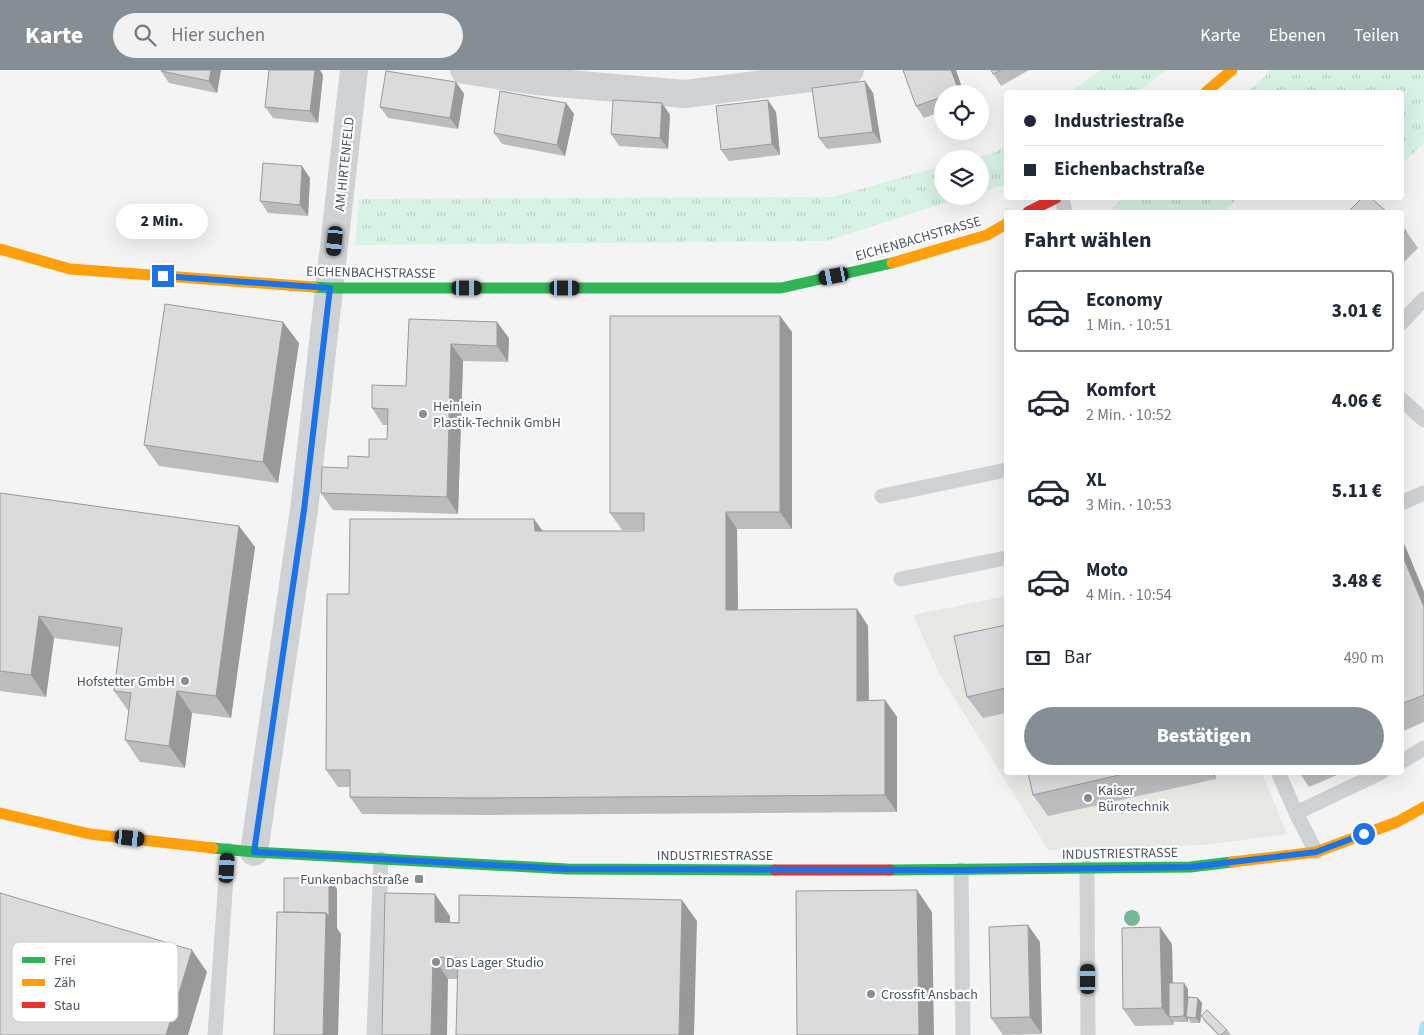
<!DOCTYPE html>
<html lang="de">
<head>
<meta charset="utf-8">
<style>
  :root { --surface:#fff; --page:#f2f2f3; --text:#1f2937; --muted:#747a83; --line:#e0e1e3; --accent:#858d95 }
  body { margin:0; font-family:"Source Sans 3",sans-serif; background:var(--page); color:var(--text); height:100vh; display:flex; flex-direction:column; font-size:19px; white-space:nowrap }
  * { box-sizing:border-box; margin:0 }
  p { font-size:16px; color:var(--muted) }
  .icon { flex:none; width:28px; height:28px; fill:none; stroke:currentColor; stroke-width:2; stroke-linecap:round; stroke-linejoin:round }
  .map { position:relative; flex:1; overflow:hidden }
  .panel { position:absolute; left:1004px; top:140px; width:400px; height:565px; display:flex; flex-direction:column; background:var(--surface); border-radius:5px; box-shadow:0 5px 20px #0002 }
  .panel>* { flex:none }
  .hud { position:absolute; left:1004px; top:20px; width:400px; height:110px; border-radius:5px; box-shadow:0 5px 20px #0002; display:grid; align-content:center; height:110px; padding:0 20px; background:var(--surface) }
  .controls { position:absolute; left:934px; top:15px; display:grid; gap:10px }
  .controls a { display:grid; place-items:center; width:55px; height:55px; border-radius:50%; background:var(--surface); box-shadow:0 5px 20px #0002; font-size:25px }
  .end { position:absolute; width:22px; height:22px; margin:-11px; border:6px solid #1a73e8; background:#fff; box-shadow:0 0 0 2px #fff }
  .from { border-radius:50% }
  .bubble { position:absolute; height:35px; border-radius:18px; background:var(--surface); box-shadow:0 5px 20px #0002; font-size:16px; font-weight:800; line-height:35px; text-align:center }
  .car { position:absolute; width:15px; height:30px; margin:-15px -8px; border-radius:6px; box-shadow:0 0 4px 1px #0007; background:linear-gradient(#222 24%,#8ab4d8 0 40%,#222 0 76%,#8ab4d8 0 86%,#222 0) }
  .hud b { display:flex; align-items:center; gap:18px; height:48px; font-size:19px }
  .hud b+b { border-top:1px solid var(--line) }
  .hud i { width:12px; height:12px; background:var(--text) }
  ul { padding:0; list-style:none }
  li { display:flex; align-items:center; gap:15px; height:82px; margin:0 10px 8px; padding:0 10px; border:2px solid transparent; border-radius:5px }
  li div { flex:1 }
  li b { display:block; font-size:19px }
  li em { font-style:normal; font-weight:800 }
  li.current { border-color:var(--accent) }
  li>.icon { width:45px; height:45px; stroke-width:1.5 }
  h2 { padding:0 20px; font-size:22px; line-height:60px }
  .pay { display:flex; align-items:center; gap:12px; height:55px; padding:0 20px; font-size:19px }
  .pay p { margin-inline-start:auto }
  .action { display:flex; gap:10px; margin-top:auto; padding:10px 20px }
  .action a { flex:1; height:58px; border-radius:30px; background:var(--accent); color:#fff; font-size:20px; font-weight:800; line-height:58px; text-align:center }
  header { display:flex; align-items:center; gap:30px; box-sizing:border-box; height:70px; padding:0 25px; background:var(--accent); color:#fff }
  header strong { font-size:24px }
  nav { display:flex; gap:28px; margin-inline-start:auto; font-size:18px }
  .search { width:350px; height:45px; background:var(--page); display:flex; align-items:center; gap:12px; box-sizing:border-box; padding:0 18px; border-radius:28px; color:var(--muted); font-size:19px }
  .map>svg:first-child { display:block }
</style>
</head>
<body>
<header>
<strong>Karte</strong>
<div class="search"><svg class="icon" aria-label="search" viewBox="0 0 24 24"><circle cx="10" cy="10" r="6"/><path d="M15 15l6 6"/></svg>Hier suchen</div>
<nav><a>Karte</a><a>Ebenen</a><a>Teilen</a></nav>
</header>
<div class="map">
<svg width="1424" height="965" viewBox="0 0 1424 965">
  <defs>
    <pattern id="grass-tufts" width="24" height="20" patternUnits="userSpaceOnUse" patternTransform="scale(1.25)"><rect width="24" height="20" fill="#d7f3e3"/><path d="M3 7l-1-3M5 7V3M7 7l1-3M15 17l-1-3M17 17v-4M19 17l1-3" fill="none" stroke="#bad2c5"/></pattern>
  </defs>
  <rect width="100%" height="100%" fill="#f4f4f4"/>
  <path fill="#e8e7e3" d="M1006 526V702L1262 703 1287 764 1204 775 1048 780 939 603 913 545Z"/>
  <path fill="url(#grass-tufts)" d="M1100 0H1166L1137 22H1071Z
    M1271 0H1424V73L1406 90H1401V22H1247L1261 10Z
    M1006 74V114L980 122V89H970L996 82Z
    M942 96V126H967L826 171 355 175 359 129 833 127Z
    M1124 128H1238L1223 142H1116L1112 138Z"/>
  <g fill="none" stroke-linecap="round" stroke-linejoin="round">
    <path stroke="#aae2f3" stroke-width="8" d="M1422 965 1424 955"/>
    <path stroke="#cfd2d5" stroke-width="15" d="M1062 128 1065 142
      M1401 253 1424 229
      M1401 329 1424 350
      M882 426 1006 400
      M1401 433 1424 423
      M901 509 1006 488
      M1401 692 1424 678
      M1278 702 1296 743 1316 782
      M1296 743 1382 702
      M1087 798 1088 965
      M961 800 963 965
      M215 965 228 780
      M374 965 381 789"/>
    <path stroke="#cfd2d5" stroke-width="28" d="M464 0 535 11 685 24 842 4 850 0
      M254 782 304 440 354 0"/>
    <path stroke="#30b455" stroke-width="11" d="M314 217 330 218H781L892 193
      M213 778 254 782 567 799 775 800
      M890 800 1190 797 1232 792"/>
    <path stroke="#ff9f0a" stroke-width="11" d="M1206 22 1232 0
      M0 179 70 199 314 217
      M892 193 987 165 1006 154
      M0 743 90 764 213 778
      M1232 792 1316 782 1397 752 1424 737"/>
    <path stroke="#e5322d" stroke-width="11" d="M1028 142 1056 128
      M775 800H890"/>
  </g>
  <circle fill="#77b798" cx="1132" cy="848" r="8"/>
  <path fill="#bcbcbf" d="M221 0 217 23 169 13 161 1Z
    M903 0H956L964 24H942V41L924 48 916 36Z
    M991 0H1029L1001 16Z
    M323 5 318 53 273 48 265 37Z
    M865 11 873 23 881 73 827 79 819 68Z
    M456 12 464 24 458 59 388 48 380 37Z
    M566 33 574 44 565 86 502 74 494 63Z
    M662 33 670 45 668 79 619 76 611 64Z
    M776 42 780 85 729 91 721 80Z
    M310 108 308 146 268 143 260 131Z
    M1401 157 1406 161 1418 178 1401 195Z
    M780 246 792 262V459H737L738 540 857 539 868 556 869 630H885L897 647V742L490 745 362 744 350 727V717H338L326 700 349 524 534 449 543 461H644V460H622L610 443Z
    M409 249 509 268 508 292 463 291 458 444 333 440 321 423 348 398 369 387 387 369V355H383L372 338 406 316Z
    M299 273 278 413 159 396 144 375Z
    M0 423 239 456 255 477 231 648 192 643 185 698 140 692 125 670 129 642 114 621 120 577 54 568 46 627 0 621Z
    M1401 468 1403 471 1424 522V652L1401 662Z
    M1006 555V643L983 648 967 627Z
    M1028 702H1214L1216 709 1048 746 1033 725Z
    M1299 702H1344L1309 717Z
    M450 846V852L697 851 457 909H448L382 965Z
    M1040 872 1042 964 1003 965 991 948Z
    M1172 874 1173 913 1188 919V931L1198 928 1202 933 1201 946 1227 960 1231 965H1218L1205 952 1201 946 1200 953H1191L1188 949V952H1173L1174 955 1135 956 1123 939Z"/>
  <path fill="#99999b" d="M211 0H221L217 23 209 11Z
    M315 0H320L323 5 318 53 310 41Z
    M951 0H956L964 24H961L959 21Z
    M865 11 873 23 881 73 873 62Z
    M456 12 464 24 458 59 450 48Z
    M768 30 776 42 780 85 772 74Z
    M566 33 574 44 565 86 557 75Z
    M662 33 670 45 668 79 660 68Z
    M302 96 310 108 308 146 300 135Z
    M780 246 792 262V459L780 442Z
    M283 252 299 273 278 413 263 392Z
    M497 252 509 268 508 292 497 276Z
    M451 274 463 291 458 444 447 427Z
    M726 442 737 459 738 556 726 540Z
    M534 449 546 466 535 461Z
    M239 456 255 477 231 648 216 626Z
    M1401 468 1403 471 1424 522V537L1401 482Z
    M857 539 868 556 869 647 857 631Z
    M39 546 54 568 46 627 31 605Z
    M177 621 192 643 185 698 169 676Z
    M885 630 897 647V742L885 725Z
    M1211 702H1214L1216 709Z
    M329 808 337 819V858L341 864 338 965H323L326 843Z
    M917 820 932 842 934 965H919Z
    M435 824 450 846V873L435 852Z
    M682 830 697 851 694 965H679Z
    M1028 855 1040 872 1042 964 1030 947Z
    M1160 857 1172 874 1173 947H1169L1173 952 1174 955 1162 938Z
    M192 880 207 902 188 965H166Z
    M433 887 448 909 447 965H431Z
    M1184 913 1188 919V947H1186L1188 949V952L1184 946Z
    M1198 928 1202 933 1200 953 1196 948Z"/>
  <path fill="#dbdbde" stroke="#99999b" d="M162 0H211L209 11 161 1Z
    M269 0H315L310 41 265 37Z
    M903 0H951L959 21 952 24H942V27L916 36Z
    M991 0H1001L993 4Z
    M386 1 456 12 450 48 380 37Z
    M865 11 873 62 819 68 812 18Z
    M500 21 566 33 557 75 494 63Z
    M613 30 662 33 660 68 611 64Z
    M768 30 772 74 721 80 716 36Z
    M263 93 302 96 300 135 260 131Z
    M1362 128H1371L1387 142H1348Z
    M1401 157 1406 161 1401 167Z
    M165 234 283 252 263 392 144 375Z
    M610 246H780V442H726V540L857 539V631L885 630V725L478 728 350 727V700H326L327 524H349L350 449H534L535 461H644V443H610Z
    M409 249 497 252V276L451 274 447 427 321 423 322 397 348 398V386L369 387V369H387L388 339 372 338V315L406 316Z
    M0 423 239 456 216 626 177 621 169 676 125 670 131 623 114 621 122 558 39 546 31 605 0 601Z
    M1401 482 1424 537V625L1401 634Z
    M1006 555V618L967 627 954 566Z
    M1028 702H1132L1033 725Z
    M284 808H329V846L326 843 284 842Z
    M917 820 919 965H797L796 821Z
    M0 823 192 880 166 965H0Z
    M385 823 435 824V852L459 853V825L682 830 679 965H456L458 888 433 887 431 965H382Z
    M277 842 326 843 323 965H274Z
    M1028 855 1030 947 991 948 989 857Z
    M1160 857 1162 938 1123 939 1122 858Z
    M1169 913H1184V946L1169 947Z
    M1188 927 1198 928 1196 948 1186 947Z
    M1207 940 1227 960 1221 965H1219L1201 946Z"/>
  <g fill="none" stroke-linecap="round" stroke-linejoin="round">
    <path stroke="#1a73e8" stroke-width="6" d="M163 206 330 218 304 440 254 782 567 799 961 800 1190 797 1316 782 1364 764"/>
  </g>
  <g fill="#858d95" stroke="#fff" stroke-width="2">
    <circle cx="423" cy="344" r="5"/>
    <circle cx="185" cy="611" r="5"/>
    <circle cx="1088" cy="728" r="5"/>
    <rect x="414" y="804" width="10" height="10" rx="2.5"/>
    <circle cx="436" cy="892" r="5"/>
    <circle cx="871" cy="924" r="5"/>
  </g>
  <g text-anchor="middle" stroke-width="4.5" stroke-linejoin="round" paint-order="stroke">
    <g font-size="14" fill="#495562" stroke="#fff">
      <text transform="translate(344 94) rotate(-84)" y="5">AM HIRTENFELD</text>
      <text transform="translate(918 168) rotate(-16)" y="5">EICHENBACHSTRASSE</text>
      <text transform="translate(371 202) rotate(1)" y="5">EICHENBACHSTRASSE</text>
      <text transform="translate(1120 783) rotate(-1)" y="5">INDUSTRIESTRASSE</text>
      <text x="715" y="790">INDUSTRIESTRASSE</text>
    </g>
    <g font-size="14" fill="#495562" stroke="#fff" text-anchor="start">
      <text x="433" y="341">Heinlein<tspan x="433" dy="16">Plastik-Technik GmbH</tspan></text>
      <text x="175" y="616" text-anchor="end">Hofstetter GmbH</text>
      <text x="1098" y="725">Kaiser<tspan x="1098" dy="16">Bürotechnik</tspan></text>
      <text x="409" y="814" text-anchor="end">Funkenbachstraße</text>
      <text x="446" y="897">Das Lager Studio</text>
      <text x="881" y="929">Crossfit Ansbach</text>
    </g>
  </g>
  <rect x="12" y="872" width="166" height="80" rx="8" fill="#fff" stroke="#c8ccd0" stroke-width="1"/>
  <rect x="22" y="887" width="23" height="6" fill="#30b455"/>
  <rect x="22" y="909" width="23" height="7" fill="#ff9f0a"/>
  <rect x="22" y="932" width="23" height="6" fill="#e5322d"/>
  <g font-size="14" fill="#495562">
    <text x="54" y="895">Frei</text>
    <text x="54" y="917">Zäh</text>
    <text x="54" y="940">Stau</text>
  </g>
</svg>
<div class="controls">
<a><svg class="icon" aria-label="locate" viewBox="0 0 24 24"><circle cx="12" cy="12" r="6"/><path d="M12 2v4M12 18v4M2 12h4M18 12h4"/></svg></a>
<a><svg class="icon" aria-label="layers" viewBox="0 0 24 24"><path d="M12 4l9 5-9 5-9-5zM3 14l9 5 9-5"/></svg></a>
</div>
<i class="end from" style="left:1364px;top:764px"></i>
<i class="end" style="left:163px;top:206px"></i>
<div class="bubble" style="left:116px;top:134px;width:92px">2 Min.</div>
<i class="car" style="left:335px;top:171px;rotate:186deg"></i>
<i class="car" style="left:834px;top:206px;rotate:259deg"></i>
<i class="car" style="left:467px;top:218px;rotate:90deg"></i>
<i class="car" style="left:565px;top:218px;rotate:90deg"></i>
<i class="car" style="left:130px;top:768px;rotate:96deg"></i>
<i class="car" style="left:227px;top:798px;rotate:4deg"></i>
<i class="car" style="left:1088px;top:909px;rotate:0deg"></i>
<div class="hud">
<b><i class="from"></i>Industriestraße</b>
<b><i></i>Eichenbachstraße</b>
</div>
<section class="panel">
<h2>Fahrt wählen</h2>
<ul>
<li class="current"><svg class="icon" aria-label="car" viewBox="0 0 24 24"><path d="M5 17H2v-5l4-1 3-4h7l3 4 3 1v5h-3M9 17h6M6 11h13"/><circle cx="7" cy="17" r="2"/><circle cx="17" cy="17" r="2"/></svg><div><b>Economy</b><p>1 Min. · 10:51</p></div><em>3.01 €</em></li>
<li><svg class="icon" aria-label="car" viewBox="0 0 24 24"><path d="M5 17H2v-5l4-1 3-4h7l3 4 3 1v5h-3M9 17h6M6 11h13"/><circle cx="7" cy="17" r="2"/><circle cx="17" cy="17" r="2"/></svg><div><b>Komfort</b><p>2 Min. · 10:52</p></div><em>4.06 €</em></li>
<li><svg class="icon" aria-label="car" viewBox="0 0 24 24"><path d="M5 17H2v-5l4-1 3-4h7l3 4 3 1v5h-3M9 17h6M6 11h13"/><circle cx="7" cy="17" r="2"/><circle cx="17" cy="17" r="2"/></svg><div><b>XL</b><p>3 Min. · 10:53</p></div><em>5.11 €</em></li>
<li><svg class="icon" aria-label="car" viewBox="0 0 24 24"><path d="M5 17H2v-5l4-1 3-4h7l3 4 3 1v5h-3M9 17h6M6 11h13"/><circle cx="7" cy="17" r="2"/><circle cx="17" cy="17" r="2"/></svg><div><b>Moto</b><p>4 Min. · 10:54</p></div><em>3.48 €</em></li>
</ul>
<div class="pay"><svg class="icon" aria-label="cash" viewBox="0 0 24 24"><path d="M3 7h18v10H3z"/><circle cx="12" cy="12" r="2"/></svg>Bar<p>490 m</p></div>
<div class="action"><a>Bestätigen</a></div>
</section>
</div>
</body>
</html>
